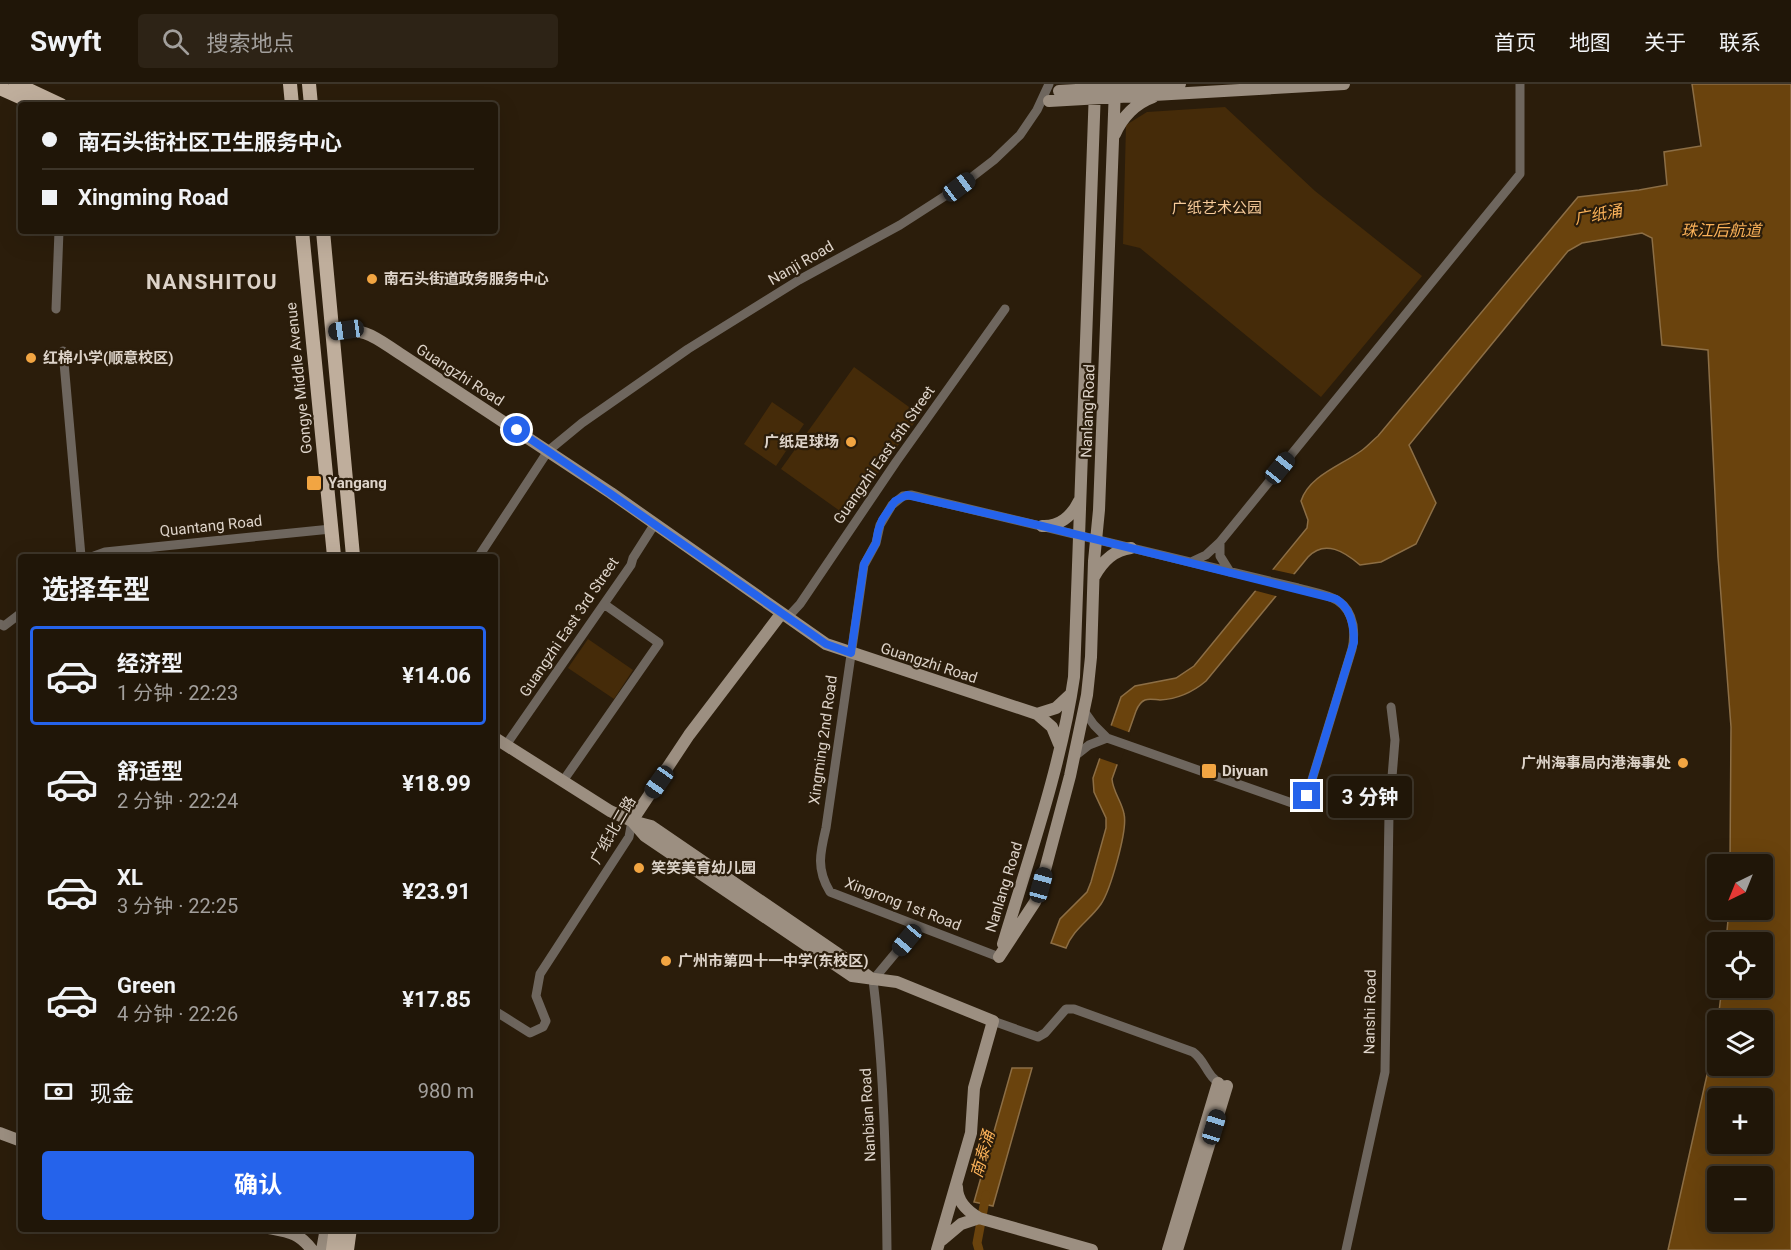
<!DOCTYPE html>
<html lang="zh">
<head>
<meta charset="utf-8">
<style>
  :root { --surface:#201608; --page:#2d2316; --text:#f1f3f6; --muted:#a29f9c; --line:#3d3529; --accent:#2563eb }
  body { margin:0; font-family:Roboto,"Noto Sans SC",sans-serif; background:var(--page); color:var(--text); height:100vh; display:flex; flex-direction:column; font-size:22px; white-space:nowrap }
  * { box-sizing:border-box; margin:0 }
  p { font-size:20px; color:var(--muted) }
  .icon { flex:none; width:33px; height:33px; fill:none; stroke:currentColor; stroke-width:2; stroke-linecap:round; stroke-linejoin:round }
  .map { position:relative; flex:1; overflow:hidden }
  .drawer { position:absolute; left:18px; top:470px; width:480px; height:678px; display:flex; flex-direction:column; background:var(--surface); border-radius:6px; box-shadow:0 6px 24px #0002,0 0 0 2px var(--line) }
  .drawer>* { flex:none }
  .top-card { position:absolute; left:18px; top:18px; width:480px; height:132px; border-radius:6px; box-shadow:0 6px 24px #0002,0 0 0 2px var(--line); display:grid; align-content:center; height:132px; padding:0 24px; background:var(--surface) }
  .needle { width:39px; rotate:223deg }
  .tools { position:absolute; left:1707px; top:770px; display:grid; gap:12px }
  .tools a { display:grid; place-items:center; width:66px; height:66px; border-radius:6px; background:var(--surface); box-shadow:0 6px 24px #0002,0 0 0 2px var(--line); font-size:30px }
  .end { position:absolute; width:27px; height:27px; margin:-14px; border:8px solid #2563eb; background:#fff; box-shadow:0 0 0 3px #fff }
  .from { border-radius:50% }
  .bubble { position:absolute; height:42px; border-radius:6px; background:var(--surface); box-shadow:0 6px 24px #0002,0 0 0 2px var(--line); font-size:20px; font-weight:700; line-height:42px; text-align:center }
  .car { position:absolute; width:18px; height:36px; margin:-18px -9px; border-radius:8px; box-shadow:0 0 4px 2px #0007; background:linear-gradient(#222 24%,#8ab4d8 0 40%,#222 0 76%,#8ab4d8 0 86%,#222 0) }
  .top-card b { display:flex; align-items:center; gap:21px; height:57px; font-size:22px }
  .top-card b+b { border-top:2px solid var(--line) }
  .top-card i { width:15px; height:15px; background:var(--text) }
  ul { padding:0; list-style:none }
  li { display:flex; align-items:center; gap:18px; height:99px; margin:0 12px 9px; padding:0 12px; border:3px solid transparent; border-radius:6px }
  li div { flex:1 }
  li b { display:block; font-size:22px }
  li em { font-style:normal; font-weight:700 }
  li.on { border-color:var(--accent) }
  li>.icon { width:54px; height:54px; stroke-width:1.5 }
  h2 { padding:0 24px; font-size:27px; line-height:72px }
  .pay { display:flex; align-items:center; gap:15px; height:66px; padding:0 24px; font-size:22px }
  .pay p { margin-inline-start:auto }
  .action { display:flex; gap:12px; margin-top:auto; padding:12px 24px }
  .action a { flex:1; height:69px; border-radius:6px; background:var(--accent); color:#fff; font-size:24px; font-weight:700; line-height:69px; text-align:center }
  header { display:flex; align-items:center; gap:36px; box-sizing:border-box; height:84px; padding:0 30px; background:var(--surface); border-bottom:2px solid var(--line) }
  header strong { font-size:28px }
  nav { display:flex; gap:33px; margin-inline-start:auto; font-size:21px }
  .search { width:420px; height:54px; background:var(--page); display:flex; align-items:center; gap:15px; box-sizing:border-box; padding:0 21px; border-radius:6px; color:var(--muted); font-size:22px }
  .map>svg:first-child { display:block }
</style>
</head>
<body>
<header>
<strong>Swyft</strong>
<div class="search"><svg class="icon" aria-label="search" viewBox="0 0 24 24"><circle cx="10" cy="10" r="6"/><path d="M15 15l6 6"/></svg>搜索地点</div>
<nav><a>首页</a><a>地图</a><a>关于</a><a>联系</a></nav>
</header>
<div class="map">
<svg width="1791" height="1166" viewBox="0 0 1791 1166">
  <rect width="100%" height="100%" fill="#2b1d0b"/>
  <path fill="#452b09" d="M1225 23 1315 107 1422 192 1321 313 1140 164 1123 160 1126 41 1147 28Z
    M854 283 920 331 847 432 781 385Z
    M772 318 804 340 776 382 744 360Z
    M588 555 633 586 614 615 568 584Z"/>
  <path fill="#6a430d" stroke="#8c6e45" stroke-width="1.5" fill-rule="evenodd" d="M1692 0H1791V1166H1668L1717 946 1718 981H1762V936H1718L1722 903H1762V858H1726L1729 825H1762V780H1730L1731 643 1718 473 1708 266 1662 261 1652 154 1642 149 1582 159 1568 167 1409 361 1436 419 1416 460 1381 478 1360 481C1345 468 1325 455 1308 473L1206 597C1193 608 1178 615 1160 616 1156 616 1150 614 1145 616 1140 618 1138 622 1136 627L1112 695C1113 708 1122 718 1124 730 1128 746 1110 807 1101 820 1090 836 1073 845 1066 864L1051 859 1060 835 1087 808 1091 798 1106 744V734L1094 708 1093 694 1121 613 1135 602 1176 594 1194 582 1307 444 1308 436 1301 417C1309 392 1340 382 1361 367 1367 363 1372 357 1378 352L1578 113 1639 106 1667 101 1664 68 1701 62ZM1718 1014H1762V1059H1718ZM1718 1092H1762V1137H1718Z
    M1012 984H1032L993 1122 974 1118Z"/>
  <path fill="#2b1d0b" d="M1270 485 1297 491 1280 513 1253 506Z
    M1107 640 1131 649 1119 681 1096 673Z"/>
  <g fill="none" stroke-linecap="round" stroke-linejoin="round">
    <path stroke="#6a430d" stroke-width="9" d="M979 1166 977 1159 986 1111"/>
    <path stroke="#6e665e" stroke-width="9" d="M56 225 59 147
      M63 267 81 472
      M1220 458V472L1230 488
      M94 472 105 468 331 445
      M479 472 548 367 582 339 688 265 799 196 900 141 959 103 994 76 1020 51 1037 26 1049 0
      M1191 478 1206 471 1220 458 1520 90V0
      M787 534 800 520 896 378 1005 225
      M0 540 4 542 21 529
      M506 661 631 481 633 474 654 441
      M1075 672 1089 661 1107 654
      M563 697 659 559 604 520
      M999 873 830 808C816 785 820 769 826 744L864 481 876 459 880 441 892 421 903 412 911 411 1298 504C1323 511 1347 511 1353 541 1354 549 1354 557 1352 565L1307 712 1302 719H1292L1107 654 1094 641 1084 627
      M495 927 530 949 543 943 546 937 536 912 540 890 629 753 632 737
      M993 937 1038 953 1045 949 1066 925H1074L1193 968C1206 977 1207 994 1222 1000
      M887 1166C886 1076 884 985 873 896L918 842
      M1346 1166 1385 988 1389 730 1395 656 1391 623"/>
    <path stroke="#9c8f81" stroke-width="12" d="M1059 7 1180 0
      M1049 17 1344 0
      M1115 50C1122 33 1136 19 1153 13
      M332 248C367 243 374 253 402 271L611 409 826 560 1037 630 1052 643 1059 660
      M1042 442C1059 443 1072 432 1079 417
      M1094 493C1102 478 1113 466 1131 464
      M1037 630 1056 624 1071 610
      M495 654 610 727 632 737 651 742 847 876 872 895
      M632 737 645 752 852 892 897 898 993 937 974 1004 971 1049 937 1166
      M632 737 689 651 781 530
      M1003 860C1029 773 1061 683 1074 593L1095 5
      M999 873 1035 818 1041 801 1070 692 1087 611 1091 573 1094 477 1099 426 1115 4
      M0 1049 21 1057
      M957 1103C957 1118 967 1127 979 1134L1092 1166
      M269 1144C290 1148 299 1149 312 1166
      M942 1156 961 1140 979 1134
      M322 1166 326 1144
      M1168 1166 1218 999
      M1177 1166 1227 1002"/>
    <path stroke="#bfae9c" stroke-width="14" d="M16 0 61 21
      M290 0 292 21
      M309 0 311 21
      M0 4 38 21
      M302 147 334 472
      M323 147 353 472
      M333 1166 336 1144
      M347 1166 350 1144"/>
  </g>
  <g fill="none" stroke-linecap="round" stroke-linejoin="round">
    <path stroke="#2563eb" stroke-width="8" d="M517 346 611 410 826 560 851 569 864 480 876 459 878 447 882 436 895 417 907 411 1042 442 1336 515C1351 524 1354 541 1354 558L1307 712"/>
  </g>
  <g fill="#f2a542" stroke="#2b1d0b" stroke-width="2">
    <circle cx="372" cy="195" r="6"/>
    <circle cx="31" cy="274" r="6"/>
    <circle cx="851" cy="358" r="6"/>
    <rect x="306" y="391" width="16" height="16" rx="3"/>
    <circle cx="1683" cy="679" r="6"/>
    <rect x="1201" y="679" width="16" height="16" rx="3"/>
    <circle cx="639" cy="784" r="6"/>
    <circle cx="666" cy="877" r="6"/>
  </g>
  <g text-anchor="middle" stroke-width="4.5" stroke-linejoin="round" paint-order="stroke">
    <g font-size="15" fill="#f7cb9a" stroke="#2b1d0b">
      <text x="1217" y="129">广纸艺术公园</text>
    </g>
    <g font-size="15" fill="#ddd3c9" stroke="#2b1d0b">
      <text transform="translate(801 179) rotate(-30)" y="5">Nanji Road</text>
      <text transform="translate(460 291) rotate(33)" y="5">Guangzhi Road</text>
      <text transform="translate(299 294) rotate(-96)" y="5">Gongye Middle Avenue</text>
      <text transform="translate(1088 327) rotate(-88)" y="5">Nanlang Road</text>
      <text transform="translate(884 371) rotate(-55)" y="5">Guangzhi East 5th Street</text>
      <text transform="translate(211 442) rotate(-6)" y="5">Quantang Road</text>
      <text transform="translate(569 543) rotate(-56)" y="5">Guangzhi East 3rd Street</text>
      <text transform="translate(929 579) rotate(18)" y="5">Guangzhi Road</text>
      <text transform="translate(823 656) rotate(-82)" y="5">Xingming 2nd Road</text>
      <text transform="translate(613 746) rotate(-60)" y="5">广纸北二路</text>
      <text transform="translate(1004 803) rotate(-73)" y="5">Nanlang Road</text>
      <text transform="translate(903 820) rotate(21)" y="5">Xingrong 1st Road</text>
      <text transform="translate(1370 928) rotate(-89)" y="5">Nanshi Road</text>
      <text transform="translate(868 1031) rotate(-93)" y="5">Nanbian Road</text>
    </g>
    <g font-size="15" font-weight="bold" fill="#ddd3c9" stroke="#2b1d0b" text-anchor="start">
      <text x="384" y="200">南石头街道政务服务中心</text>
      <text x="43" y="279">红棉小学(顺意校区)</text>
      <text x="839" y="363" text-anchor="end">广纸足球场</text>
      <text x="328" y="404">Yangang</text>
      <text x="1671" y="684" text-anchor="end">广州海事局内港海事处</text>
      <text x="1222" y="692">Diyuan</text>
      <text x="651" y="789">笑笑美育幼儿园</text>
      <text x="678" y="882">广州市第四十一中学(东校区)</text>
    </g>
    <g font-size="16" font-style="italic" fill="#fbb259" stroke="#2b1d0b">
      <text transform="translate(1598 130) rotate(-10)" y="6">广纸涌</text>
      <text x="1721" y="152">珠江后航道</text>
      <text transform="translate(982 1070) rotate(-74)" y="6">南泰涌</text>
    </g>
    <g font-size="21" font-weight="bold" letter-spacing="1.5" fill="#ddd3c9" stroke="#2b1d0b">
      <text x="212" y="205">NANSHITOU</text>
    </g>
  </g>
</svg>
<div class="tools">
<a><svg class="needle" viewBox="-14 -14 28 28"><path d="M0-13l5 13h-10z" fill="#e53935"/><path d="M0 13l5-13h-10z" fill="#a29f9c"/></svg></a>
<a><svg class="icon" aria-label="locate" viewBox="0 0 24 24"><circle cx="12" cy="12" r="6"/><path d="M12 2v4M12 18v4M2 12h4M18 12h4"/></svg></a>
<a><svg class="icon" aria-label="layers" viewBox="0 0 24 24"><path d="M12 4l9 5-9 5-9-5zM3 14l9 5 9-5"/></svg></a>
<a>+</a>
<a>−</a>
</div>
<i class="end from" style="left:517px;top:346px"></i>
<i class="end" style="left:1307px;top:712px"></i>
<div class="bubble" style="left:1328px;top:692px;width:84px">3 分钟</div>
<i class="car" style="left:959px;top:103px;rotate:53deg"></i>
<i class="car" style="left:346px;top:246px;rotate:262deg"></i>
<i class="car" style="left:1280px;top:384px;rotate:39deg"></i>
<i class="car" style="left:659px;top:698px;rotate:215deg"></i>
<i class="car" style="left:1041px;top:801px;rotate:15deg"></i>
<i class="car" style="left:907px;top:856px;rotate:220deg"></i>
<i class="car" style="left:1214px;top:1043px;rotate:17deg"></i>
<div class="top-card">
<b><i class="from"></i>南石头街社区卫生服务中心</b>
<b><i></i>Xingming Road</b>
</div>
<section class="drawer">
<h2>选择车型</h2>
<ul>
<li class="on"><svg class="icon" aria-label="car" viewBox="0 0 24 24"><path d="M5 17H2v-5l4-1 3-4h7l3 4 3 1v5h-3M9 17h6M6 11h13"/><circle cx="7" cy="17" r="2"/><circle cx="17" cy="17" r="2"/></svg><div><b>经济型</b><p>1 分钟 · 22:23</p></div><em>¥14.06</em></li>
<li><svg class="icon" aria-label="car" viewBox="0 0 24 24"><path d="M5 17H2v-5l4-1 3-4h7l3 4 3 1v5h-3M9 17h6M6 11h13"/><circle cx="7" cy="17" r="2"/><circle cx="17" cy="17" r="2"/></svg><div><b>舒适型</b><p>2 分钟 · 22:24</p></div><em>¥18.99</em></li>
<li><svg class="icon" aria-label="car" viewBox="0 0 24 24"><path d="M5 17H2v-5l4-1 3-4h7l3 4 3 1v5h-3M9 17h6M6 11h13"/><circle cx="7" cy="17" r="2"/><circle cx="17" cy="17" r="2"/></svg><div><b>XL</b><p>3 分钟 · 22:25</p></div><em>¥23.91</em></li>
<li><svg class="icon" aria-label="car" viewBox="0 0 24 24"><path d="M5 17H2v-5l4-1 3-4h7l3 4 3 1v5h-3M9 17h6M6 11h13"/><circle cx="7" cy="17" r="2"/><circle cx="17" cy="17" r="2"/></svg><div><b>Green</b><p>4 分钟 · 22:26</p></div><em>¥17.85</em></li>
</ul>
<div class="pay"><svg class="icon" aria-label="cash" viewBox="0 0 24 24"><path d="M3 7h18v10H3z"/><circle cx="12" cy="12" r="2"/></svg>现金<p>980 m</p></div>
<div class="action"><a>确认</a></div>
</section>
</div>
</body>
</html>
